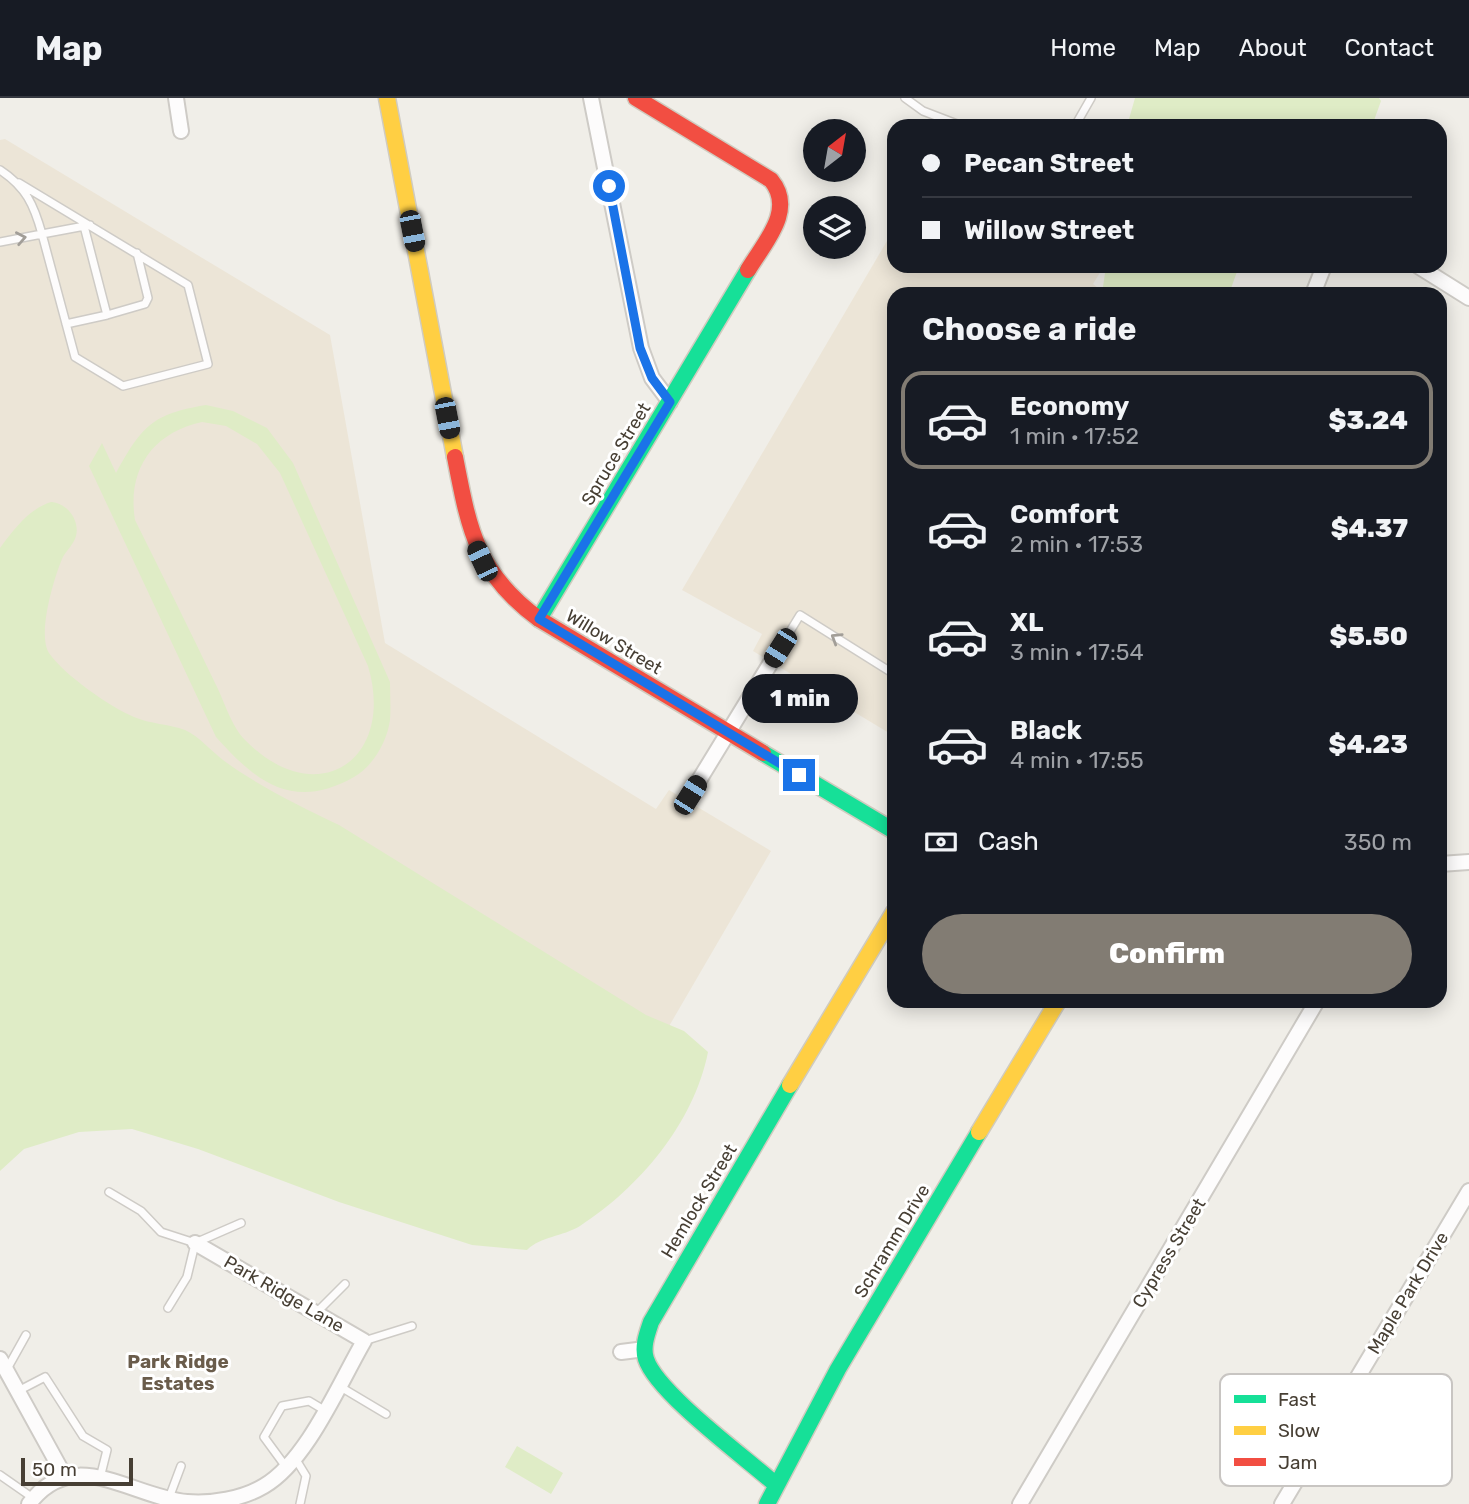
<!DOCTYPE html>
<html lang="en">
<head>
<meta charset="utf-8">
<style>
  :root { --surface:#171b24; --page:#242831; --text:#f1f3f6; --muted:#9ea1a6; --line:#363941; --accent:#827c73 }
  body { margin:0; font-family:Rubik,sans-serif; background:var(--page); color:var(--text); height:100vh; display:flex; flex-direction:column; font-size:26px; white-space:nowrap }
  * { box-sizing:border-box; margin:0 }
  p { font-size:23px; color:var(--muted) }
  .icon { flex:none; width:38px; height:38px; fill:none; stroke:currentColor; stroke-width:2; stroke-linecap:round; stroke-linejoin:round }
  .map { position:relative; flex:1; overflow:hidden }
  .drawer { position:absolute; left:887px; top:189px; width:560px; height:721px; display:flex; flex-direction:column; background:var(--surface); border-radius:21px; box-shadow:0 4px 18px #0003 }
  .drawer>* { flex:none }
  .guide { position:absolute; left:887px; top:21px; width:560px; height:154px; border-radius:21px; box-shadow:0 4px 18px #0003; display:grid; align-content:center; height:154px; padding:0 35px; background:var(--surface) }
  .needle { width:46px; rotate:31deg }
  .fabs { position:absolute; left:803px; top:21px; display:grid; gap:14px }
  .fabs a { display:grid; place-items:center; width:63px; height:63px; border-radius:50%; background:var(--surface); box-shadow:0 4px 18px #0003; font-size:35px }
  .scale { position:absolute; left:21px; bottom:18px; width:112px; box-sizing:border-box; padding-left:7px; border:4px solid #473f34; border-top:0; font-size:19px; line-height:24px; white-space:nowrap; color:#473f34; -webkit-text-stroke:5px #fff; paint-order:stroke }
  .end { position:absolute; width:32px; height:32px; margin:-16px; border:9px solid #1a73e8; background:#fff; box-shadow:0 0 0 4px #fff }
  .from { border-radius:50% }
  .bubble { position:absolute; height:49px; border-radius:24px; background:var(--surface); box-shadow:0 4px 18px #0003; font-size:23px; font-weight:800; line-height:49px; text-align:center }
  .car { position:absolute; width:21px; height:42px; margin:-21px -10px; border-radius:9px; box-shadow:0 0 5px 2px #0007; background:linear-gradient(#222 24%,#8ab4d8 0 40%,#222 0 76%,#8ab4d8 0 86%,#222 0) }
  .guide b { display:flex; align-items:center; gap:24px; height:66px; font-size:26px }
  .guide b+b { border-top:2px solid var(--line) }
  .guide i { width:18px; height:18px; background:var(--text) }
  ul { padding:0; list-style:none }
  li { display:flex; align-items:center; gap:21px; height:98px; margin:0 14px 10px; padding:0 21px; border:4px solid transparent; border-radius:21px }
  li div { flex:1 }
  li b { display:block; font-size:26px }
  li em { font-style:normal; font-weight:800 }
  li.current { border-color:var(--accent) }
  li>.icon { width:63px; height:63px; stroke-width:1.5 }
  h2 { padding:0 35px; font-size:32px; line-height:84px }
  .pay { display:flex; align-items:center; gap:18px; height:77px; padding:0 35px; font-size:26px }
  .pay p { margin-inline-start:auto }
  .cta { display:flex; gap:14px; margin-top:auto; padding:14px 35px }
  .cta a { flex:1; height:80px; border-radius:42px; background:var(--accent); color:#fff; font-size:28px; font-weight:800; line-height:80px; text-align:center }
  header { display:flex; align-items:center; gap:42px; box-sizing:border-box; height:98px; padding:0 35px; background:var(--surface); border-bottom:2px solid var(--line) }
  header strong { font-size:33px }
  nav { display:flex; gap:38px; margin-inline-start:auto; font-size:24px }
  .map>svg:first-child { display:block }
</style>
</head>
<body>
<header>
<strong>Map</strong>
<nav><a>Home</a><a>Map</a><a>About</a><a>Contact</a></nav>
</header>
<div class="map">
<svg width="1469" height="1406" viewBox="0 0 1469 1406">
  <rect width="100%" height="100%" fill="#f0eee8"/>
  <path fill="#ece5d7" d="M5 41 330 237 385 545 656 711 669 692 771 753 654 954 0 561V42Z
    M894 131V168H1104L1093 186 1106 196H894V638L753 553 762 536 682 492Z"/>
  <path fill="#dfecc6" fill-rule="evenodd" d="M1135 0H1379L1381 3 1372 28 1344 24 1336 28H1127Z
    M1106 168H1239L1229 196H1102Z
    M206 307 233 313 267 330 293 365 390 584C390 597 391 610 390 622 387 644 373 668 354 679 294 713 257 685 216 639L89 368 102 345 116 375C142 328 152 316 206 307ZM202 324 226 328 257 346 280 375 368 568C396 662 317 715 245 642 231 628 224 602 215 585 189 531 162 476 135 422 127 372 152 335 202 324Z
    M51 404C67 405 80 422 76 438 74 446 65 454 62 461 54 480 37 536 49 555 63 576 110 609 134 619 150 626 169 626 185 632 199 638 211 653 223 662 258 688 300 708 339 727L646 917 684 933 708 954C694 1025 639 1090 580 1128 562 1139 541 1138 527 1152L472 1147 339 1104 198 1051 132 1031 79 1034 24 1051 0 1073V450C14 431 29 411 51 404Z
    M517 1348 563 1375 551 1396 505 1369Z"/>
  <g fill="none" stroke-linecap="round" stroke-linejoin="round">
    <g stroke="#cecbc6" stroke-width="10">
      <path id="lane" d="M905 0 923 13 962 28
        M1075 28 1091 0
        M0 72C26 89 34 107 42 136L0 144
        M19 85 188 187 208 266 123 288 75 259 42 136 90 127
        M107 217 145 206 148 200 137 155
        M66 226 107 217 84 128
        M770 566 800 517 894 576
        M109 1094 141 1113 161 1134 195 1145 241 1125
        M168 1210 187 1179 195 1146
        M317 1214 345 1186
        M364 1243 412 1228
        M7 1271 26 1237
        M339 1288 386 1316
        M18 1293 45 1279 83 1338 107 1352 100 1380
        M295 1360 306 1378 300 1406
        M286 1369 264 1339 282 1308 309 1303 324 1312
        M0 1377 33 1400
        M169 1400 181 1368"/>
    </g>
    <g stroke="#cecbc6" stroke-width="18">
      <path id="street" d="M176 0 181 33
        M591 0 641 250 652 280 670 304
        M1418 168 1469 200
        M1313 196 1324 168
        M690 697 770 566
        M1440 766 1469 764
        M621 1254 645 1251
        M0 1261 65 1379
        M29 1406C73 1346 131 1399 187 1404 212 1406 242 1401 264 1388 307 1363 339 1286 364 1243L195 1145
        M1020 1406 1317 903
        M1282 1406 1469 1093"/>
    </g>
    <g stroke="#d0cbbf" stroke-width="19">
      <path id="fast" d="M539 521 748 172
        M763 655 894 733
        M775 1386C746 1360 657 1295 646 1261 642 1249 647 1236 651 1224L790 987
        M767 1406 838 1271 979 1034"/>
    </g>
    <g stroke="#d0cbbf" stroke-width="19">
      <path id="slow" d="M387 0 455 359
        M790 987 894 814
        M979 1034 1058 903"/>
    </g>
    <g stroke="#d0cbbf" stroke-width="19">
      <path id="jam" d="M636 0 771 82C796 112 764 145 748 172
        M455 359C469 431 476 475 539 521L763 655"/>
    </g>
    <use href="#lane" stroke="#fdfcfc" stroke-width="7"/>
    <use href="#street" stroke="#fdfcfc" stroke-width="14"/>
    <use href="#fast" stroke="#16e098" stroke-width="16"/>
    <use href="#slow" stroke="#ffcf43" stroke-width="16"/>
    <use href="#jam" stroke="#f24e42" stroke-width="16"/>
  </g>
  <defs><path id="oneway-chevron" d="M-2-3.5L2.5 0L-2 3.5" fill="none" stroke-width="1.6" stroke-linecap="round" stroke-linejoin="round" transform="scale(1.75)"/></defs>
  <g stroke="#a29e98">
    <use href="#oneway-chevron" transform="translate(21 140) rotate(-11)"/>
    <use href="#oneway-chevron" transform="translate(836 540) rotate(-148)"/>
  </g>
  <g fill="none" stroke-linecap="round" stroke-linejoin="round">
    <path stroke="#1a73e8" stroke-width="9" d="M609 88 640 250 652 280 670 304 539 521 799 677"/>
  </g>
  <g text-anchor="middle" stroke-width="6" stroke-linejoin="round" paint-order="stroke">
    <g font-size="18" fill="#473f34" stroke="#fff">
      <text transform="translate(616 356) rotate(-59)" y="6">Spruce Street</text>
      <text transform="translate(614 544) rotate(31)" y="6">Willow Street</text>
      <text transform="translate(699 1103) rotate(-59)" y="6">Hemlock Street</text>
      <text transform="translate(892 1143) rotate(-59)" y="6">Schramm Drive</text>
      <text transform="translate(1169 1155) rotate(-59)" y="6">Cypress Street</text>
      <text transform="translate(1408 1195) rotate(-59)" y="6">Maple Park Drive</text>
      <text transform="translate(284 1196) rotate(30)" y="6">Park Ridge Lane</text>
    </g>
    <g font-size="19" font-weight="bold" fill="#6a5c4b" stroke="#fff">
      <text x="178" y="1270">Park Ridge<tspan x="178" dy="22">Estates</tspan></text>
    </g>
  </g>
  <rect x="1220" y="1276" width="232" height="112" rx="10" fill="#fff" stroke="#c8c5c2" stroke-width="2"/>
  <rect x="1234" y="1297" width="32" height="8" fill="#16e098"/>
  <rect x="1234" y="1328" width="32" height="9" fill="#ffcf43"/>
  <rect x="1234" y="1360" width="32" height="8" fill="#f24e42"/>
  <g font-size="19" fill="#473f34">
    <text x="1278" y="1308">Fast</text>
    <text x="1278" y="1339">Slow</text>
    <text x="1278" y="1371">Jam</text>
  </g>
</svg>
<div class="fabs">
<a><svg class="needle" viewBox="-14 -14 28 28"><path d="M0-13l5 13h-10z" fill="#e53935"/><path d="M0 13l5-13h-10z" fill="#9ea1a6"/></svg></a>
<a><svg class="icon" aria-label="layers" viewBox="0 0 24 24"><path d="M12 4l9 5-9 5-9-5zM3 14l9 5 9-5"/></svg></a>
</div>
<div class="scale">50 m</div>
<i class="end from" style="left:609px;top:88px"></i>
<i class="end" style="left:799px;top:677px"></i>
<div class="bubble" style="left:742px;top:576px;width:116px">1 min</div>
<i class="car" style="left:412px;top:133px;rotate:169deg"></i>
<i class="car" style="left:447px;top:320px;rotate:169deg"></i>
<i class="car" style="left:482px;top:463px;rotate:335deg"></i>
<i class="car" style="left:780px;top:550px;rotate:212deg"></i>
<i class="car" style="left:690px;top:697px;rotate:32deg"></i>
<div class="guide">
<b><i class="from"></i>Pecan Street</b>
<b><i></i>Willow Street</b>
</div>
<section class="drawer">
<h2>Choose a ride</h2>
<ul>
<li class="current"><svg class="icon" aria-label="car" viewBox="0 0 24 24"><path d="M5 17H2v-5l4-1 3-4h7l3 4 3 1v5h-3M9 17h6M6 11h13"/><circle cx="7" cy="17" r="2"/><circle cx="17" cy="17" r="2"/></svg><div><b>Economy</b><p>1 min · 17:52</p></div><em>$3.24</em></li>
<li><svg class="icon" aria-label="car" viewBox="0 0 24 24"><path d="M5 17H2v-5l4-1 3-4h7l3 4 3 1v5h-3M9 17h6M6 11h13"/><circle cx="7" cy="17" r="2"/><circle cx="17" cy="17" r="2"/></svg><div><b>Comfort</b><p>2 min · 17:53</p></div><em>$4.37</em></li>
<li><svg class="icon" aria-label="car" viewBox="0 0 24 24"><path d="M5 17H2v-5l4-1 3-4h7l3 4 3 1v5h-3M9 17h6M6 11h13"/><circle cx="7" cy="17" r="2"/><circle cx="17" cy="17" r="2"/></svg><div><b>XL</b><p>3 min · 17:54</p></div><em>$5.50</em></li>
<li><svg class="icon" aria-label="car" viewBox="0 0 24 24"><path d="M5 17H2v-5l4-1 3-4h7l3 4 3 1v5h-3M9 17h6M6 11h13"/><circle cx="7" cy="17" r="2"/><circle cx="17" cy="17" r="2"/></svg><div><b>Black</b><p>4 min · 17:55</p></div><em>$4.23</em></li>
</ul>
<div class="pay"><svg class="icon" aria-label="cash" viewBox="0 0 24 24"><path d="M3 7h18v10H3z"/><circle cx="12" cy="12" r="2"/></svg>Cash<p>350 m</p></div>
<div class="cta"><a>Confirm</a></div>
</section>
</div>
</body>
</html>
